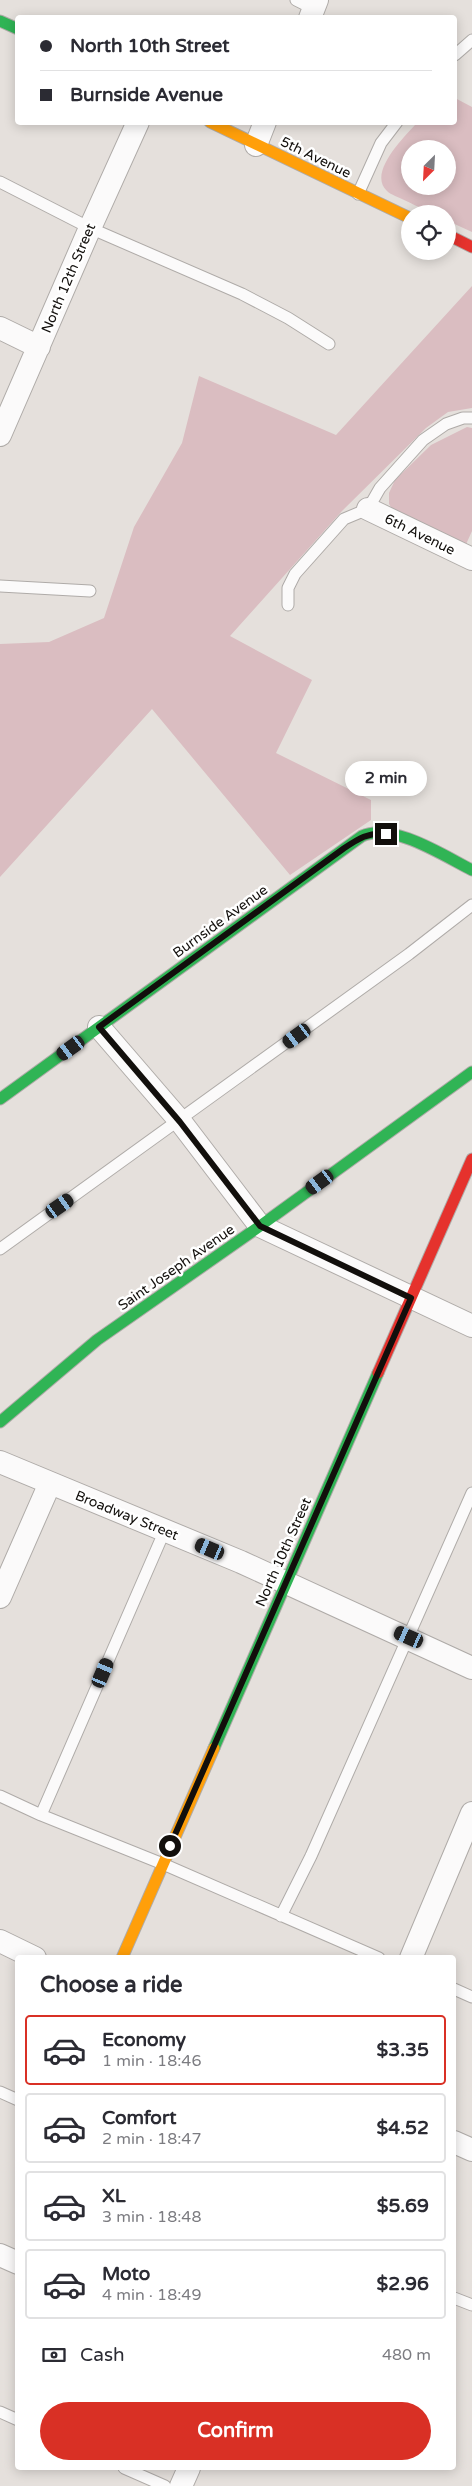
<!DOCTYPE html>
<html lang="en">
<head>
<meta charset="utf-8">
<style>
  :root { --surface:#fff; --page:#f2f2f3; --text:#2b2b33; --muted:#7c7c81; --line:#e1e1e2; --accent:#d93025 }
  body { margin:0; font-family:"Varela Round",sans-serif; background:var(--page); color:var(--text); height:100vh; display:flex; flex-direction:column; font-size:19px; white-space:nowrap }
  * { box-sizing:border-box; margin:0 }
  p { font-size:16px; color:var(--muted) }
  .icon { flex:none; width:28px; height:28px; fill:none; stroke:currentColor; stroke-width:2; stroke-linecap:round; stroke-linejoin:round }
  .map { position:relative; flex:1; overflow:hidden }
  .sheet { position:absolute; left:15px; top:1955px; width:441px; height:515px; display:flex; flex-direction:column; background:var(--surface); border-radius:5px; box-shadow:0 2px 12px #0003 }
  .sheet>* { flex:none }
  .top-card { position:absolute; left:15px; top:15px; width:442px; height:110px; border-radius:5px; box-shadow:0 2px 12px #0003; display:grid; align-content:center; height:110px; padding:0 25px; background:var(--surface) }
  .needle { width:32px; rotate:204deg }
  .buttons { position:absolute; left:401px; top:140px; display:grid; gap:10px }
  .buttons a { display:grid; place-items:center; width:55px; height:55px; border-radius:50%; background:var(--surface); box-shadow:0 2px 12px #0003; font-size:25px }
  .end { position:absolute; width:22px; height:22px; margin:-11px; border:6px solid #120f0c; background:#fff; box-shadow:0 0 0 2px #fff }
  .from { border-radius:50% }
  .bubble { position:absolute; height:35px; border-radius:18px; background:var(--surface); box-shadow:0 2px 12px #0003; font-size:16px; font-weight:700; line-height:35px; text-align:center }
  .car { position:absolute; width:15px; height:30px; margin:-15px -8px; border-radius:6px; box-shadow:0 0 4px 1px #0007; background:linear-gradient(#222 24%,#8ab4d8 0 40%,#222 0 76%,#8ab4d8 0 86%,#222 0) }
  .top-card b { display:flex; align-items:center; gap:18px; height:48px; font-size:19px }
  .top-card b+b { border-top:1px solid var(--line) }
  .top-card i { width:12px; height:12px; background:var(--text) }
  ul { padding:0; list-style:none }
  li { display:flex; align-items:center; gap:15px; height:70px; margin:0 10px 8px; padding:0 15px; border:2px solid var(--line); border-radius:5px }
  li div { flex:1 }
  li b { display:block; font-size:19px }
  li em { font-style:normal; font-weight:700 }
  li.selected { border-color:var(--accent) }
  li>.icon { width:45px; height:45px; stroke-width:1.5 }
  h2 { padding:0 25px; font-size:22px; line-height:60px }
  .pay { display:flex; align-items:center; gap:12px; height:55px; padding:0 25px; font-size:19px }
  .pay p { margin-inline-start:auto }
  .cta { display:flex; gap:10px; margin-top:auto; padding:10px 25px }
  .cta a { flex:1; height:58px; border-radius:30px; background:var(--accent); color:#fff; font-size:20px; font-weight:700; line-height:58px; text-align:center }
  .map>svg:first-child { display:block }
</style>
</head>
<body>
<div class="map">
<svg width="472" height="2486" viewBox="0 0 472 2486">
  <rect width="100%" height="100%" fill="#e5e0dc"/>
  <path fill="#dabdc1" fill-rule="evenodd" d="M455 98 472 107V232L448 221V214C431 214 419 207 404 200 399 197 391 195 387 191 367 173 405 136 417 123L455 122ZM410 149H448V186H410Z
    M472 286V408L448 412 426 428 342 511 230 636 312 680 276 753 371 800V820L290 875 152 709 0 877V644L49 642 104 618 134 527 182 443 199 376 336 435Z
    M467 427 472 428V531L463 551 397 517 389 504V493L395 480 431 445Z"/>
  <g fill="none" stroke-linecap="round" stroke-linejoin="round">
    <g stroke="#afaba8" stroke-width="13">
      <path id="lane" d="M296 0 314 9
        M455 55 472 40
        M0 182 90 228 242 294 288 318 329 344
        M358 194 381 143 397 122
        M0 586 90 591
        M288 605V588L295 574 344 519 368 509 380 488 423 440 446 424 463 418H472
        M0 1249 409 954 472 905
        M0 1796 41 1815 163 1864 379 1958
        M41 1815 165 1530
        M281 1916 311 1856 472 1493
        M454 1989 472 1997
        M0 2092 18 2100
        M454 2298 472 2305
        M0 2412 18 2420
        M124 2468 165 2486"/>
    </g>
    <g stroke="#afaba8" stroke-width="24">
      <path id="street" d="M310 18 317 0
        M256 145 265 122
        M0 328 39 347
        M0 435 90 228 138 122
        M368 509 472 559
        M99 1027 180 1121 260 1226 472 1326
        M0 1462 241 1562 472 1668
        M0 1597 50 1483
        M0 1941 35 1958
        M411 1958 472 1813
        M454 2142 472 2150
        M0 2255 18 2263
        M181 2486 189 2468"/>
    </g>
    <g stroke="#afaba8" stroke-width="13">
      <path id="fast" d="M0 21 18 29
        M0 1099 362 836C393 822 444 856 472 870
        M0 1422 97 1340 260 1226 472 1072
        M214 1748 378 1373"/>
    </g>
    <g stroke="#afaba8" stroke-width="13">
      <path id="slow" d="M210 122 410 218
        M122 1958 214 1748"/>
    </g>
    <g stroke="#afaba8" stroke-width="13">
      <path id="jam" d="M448 235 472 247
        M378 1373 472 1159"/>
    </g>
    <use href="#lane" stroke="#fbfafa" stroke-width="11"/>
    <use href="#street" stroke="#fbfafa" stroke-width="22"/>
    <use href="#fast" stroke="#30b455" stroke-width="11"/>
    <use href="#slow" stroke="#ff9f0a" stroke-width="11"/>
    <use href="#jam" stroke="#e5322d" stroke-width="11"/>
  </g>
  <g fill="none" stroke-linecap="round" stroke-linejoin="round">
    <path stroke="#120f0c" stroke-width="6" d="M170 1846 411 1298 260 1226 180 1122 99 1027 343 849C358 839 368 832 386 834"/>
  </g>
  <g text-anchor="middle" stroke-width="5" stroke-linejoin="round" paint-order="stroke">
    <g font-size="14" fill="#120f0c" stroke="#fff">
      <text transform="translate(316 157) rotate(26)" y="5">5th Avenue</text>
      <text transform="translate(68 278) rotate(-67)" y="5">North 12th Street</text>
      <text transform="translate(420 534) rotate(26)" y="5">6th Avenue</text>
      <text transform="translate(220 921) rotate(-36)" y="5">Burnside Avenue</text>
      <text transform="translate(176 1267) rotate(-35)" y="5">Saint Joseph Avenue</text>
      <text transform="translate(127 1515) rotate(22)" y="5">Broadway Street</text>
      <text transform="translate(283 1552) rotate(-66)" y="5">North 10th Street</text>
    </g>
  </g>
</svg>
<div class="buttons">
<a><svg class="needle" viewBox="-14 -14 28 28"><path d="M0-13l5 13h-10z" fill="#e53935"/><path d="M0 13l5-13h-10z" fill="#7c7c81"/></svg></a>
<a><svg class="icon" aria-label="locate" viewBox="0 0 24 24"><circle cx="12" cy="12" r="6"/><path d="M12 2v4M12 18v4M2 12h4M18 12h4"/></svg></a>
</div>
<i class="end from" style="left:170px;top:1846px"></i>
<i class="end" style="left:386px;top:834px"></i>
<div class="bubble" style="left:345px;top:761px;width:82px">2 min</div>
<i class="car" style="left:297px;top:1036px;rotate:234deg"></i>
<i class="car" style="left:71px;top:1048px;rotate:234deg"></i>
<i class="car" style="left:320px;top:1182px;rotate:234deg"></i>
<i class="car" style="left:60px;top:1206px;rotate:55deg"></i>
<i class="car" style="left:210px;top:1549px;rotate:293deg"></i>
<i class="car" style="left:409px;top:1637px;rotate:294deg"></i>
<i class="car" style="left:103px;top:1673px;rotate:23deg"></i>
<div class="top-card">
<b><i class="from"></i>North 10th Street</b>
<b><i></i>Burnside Avenue</b>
</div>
<section class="sheet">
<h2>Choose a ride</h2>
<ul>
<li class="selected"><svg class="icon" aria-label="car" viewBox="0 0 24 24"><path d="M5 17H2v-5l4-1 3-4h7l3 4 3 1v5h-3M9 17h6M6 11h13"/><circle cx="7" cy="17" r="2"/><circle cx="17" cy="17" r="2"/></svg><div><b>Economy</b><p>1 min · 18:46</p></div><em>$3.35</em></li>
<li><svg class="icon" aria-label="car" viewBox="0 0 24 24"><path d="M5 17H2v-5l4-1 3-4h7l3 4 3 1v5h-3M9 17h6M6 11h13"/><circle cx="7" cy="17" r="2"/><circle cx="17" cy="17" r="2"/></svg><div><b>Comfort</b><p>2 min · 18:47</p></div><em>$4.52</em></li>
<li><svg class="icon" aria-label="car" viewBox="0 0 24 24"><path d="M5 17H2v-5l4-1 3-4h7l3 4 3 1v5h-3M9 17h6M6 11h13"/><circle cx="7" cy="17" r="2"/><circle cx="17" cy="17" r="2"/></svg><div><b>XL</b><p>3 min · 18:48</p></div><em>$5.69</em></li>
<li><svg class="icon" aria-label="car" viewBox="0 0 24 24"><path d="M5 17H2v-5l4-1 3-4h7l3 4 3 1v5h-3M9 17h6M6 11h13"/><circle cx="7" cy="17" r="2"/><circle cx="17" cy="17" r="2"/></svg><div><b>Moto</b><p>4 min · 18:49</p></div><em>$2.96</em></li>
</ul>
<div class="pay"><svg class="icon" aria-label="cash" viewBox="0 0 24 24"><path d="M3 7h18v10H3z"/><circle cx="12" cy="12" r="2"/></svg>Cash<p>480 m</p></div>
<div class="cta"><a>Confirm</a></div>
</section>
</div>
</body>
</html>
